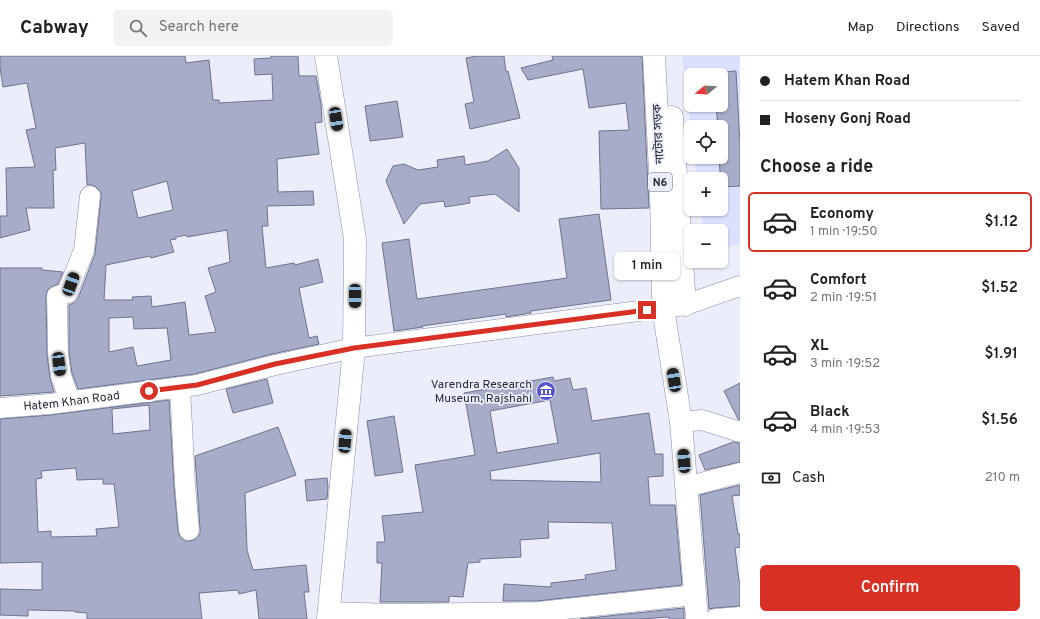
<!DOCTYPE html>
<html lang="en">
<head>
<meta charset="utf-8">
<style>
  :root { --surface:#fff; --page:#f2f2f2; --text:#222; --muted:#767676; --line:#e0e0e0; --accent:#d93025 }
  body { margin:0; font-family:Overpass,"Noto Sans Bengali",sans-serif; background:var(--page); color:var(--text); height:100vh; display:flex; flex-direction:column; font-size:15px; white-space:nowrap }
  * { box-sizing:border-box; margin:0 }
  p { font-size:13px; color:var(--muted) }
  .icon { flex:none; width:22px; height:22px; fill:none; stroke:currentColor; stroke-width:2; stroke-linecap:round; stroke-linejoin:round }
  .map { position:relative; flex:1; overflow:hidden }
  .details { display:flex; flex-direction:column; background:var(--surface); width:300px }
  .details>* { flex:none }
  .guide { display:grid; align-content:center; height:88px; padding:0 20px; background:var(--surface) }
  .needle { width:26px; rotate:252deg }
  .fabs { position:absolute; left:684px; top:12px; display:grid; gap:8px }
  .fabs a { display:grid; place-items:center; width:44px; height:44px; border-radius:6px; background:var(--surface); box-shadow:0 1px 3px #0004; font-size:20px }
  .end { position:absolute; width:18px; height:18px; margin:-9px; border:5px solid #d93025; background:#fff; box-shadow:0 0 0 2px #fff }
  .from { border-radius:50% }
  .bubble { position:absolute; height:28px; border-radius:6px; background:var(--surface); box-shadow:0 1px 3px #0004; font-size:13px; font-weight:600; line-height:28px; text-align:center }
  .car { position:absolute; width:12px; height:24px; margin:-12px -6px; border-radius:5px; box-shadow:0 0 3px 1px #0007; background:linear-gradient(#222 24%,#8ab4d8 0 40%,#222 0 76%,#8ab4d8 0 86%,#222 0) }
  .guide b { display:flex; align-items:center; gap:14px; height:38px; font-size:15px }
  .guide b+b { border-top:1px solid var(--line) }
  .guide i { width:10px; height:10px; background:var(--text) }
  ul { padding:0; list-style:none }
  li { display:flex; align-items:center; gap:12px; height:60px; margin:0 8px 6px; padding:0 12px; border:2px solid transparent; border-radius:6px }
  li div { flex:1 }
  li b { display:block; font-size:15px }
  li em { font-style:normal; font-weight:600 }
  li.on { border-color:var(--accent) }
  li>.icon { width:36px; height:36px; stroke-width:1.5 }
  h2 { padding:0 20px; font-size:18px; line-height:48px }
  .pay { display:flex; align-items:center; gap:10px; height:44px; padding:0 20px; font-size:15px }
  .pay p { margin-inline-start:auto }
  .primary-button { display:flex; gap:8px; margin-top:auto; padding:8px 20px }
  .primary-button a { flex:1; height:46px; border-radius:6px; background:var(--accent); color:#fff; font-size:16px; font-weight:600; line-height:46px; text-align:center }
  header { display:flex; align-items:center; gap:24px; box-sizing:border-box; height:56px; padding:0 20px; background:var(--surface); border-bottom:1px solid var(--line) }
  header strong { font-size:19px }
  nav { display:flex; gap:22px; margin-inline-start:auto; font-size:14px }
  .search { width:280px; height:36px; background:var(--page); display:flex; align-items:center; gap:10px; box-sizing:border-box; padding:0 14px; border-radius:6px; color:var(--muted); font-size:15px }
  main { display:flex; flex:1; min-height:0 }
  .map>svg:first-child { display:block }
</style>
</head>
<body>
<header>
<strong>Cabway</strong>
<div class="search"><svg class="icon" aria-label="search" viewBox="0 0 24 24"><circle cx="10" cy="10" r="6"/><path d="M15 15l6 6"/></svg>Search here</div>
<nav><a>Map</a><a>Directions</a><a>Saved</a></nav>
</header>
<main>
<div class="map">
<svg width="740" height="563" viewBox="0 0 740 563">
  <rect width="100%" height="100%" fill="#ebedfa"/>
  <path fill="#dae0fe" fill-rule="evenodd" d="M682 0H740V187L721 193V175H703L701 153H721V123H697L694 101H721V71H691V73ZM691 19H721V49H691Z"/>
  <path fill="#a7acc9" stroke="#6e738e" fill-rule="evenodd" d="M0 0H185L186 7 209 4 213 44H219V47L273 44 272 18 255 19 254 3 271 2V0H298L299 20H316L321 48 322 66 315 67 319 98 277 103 278 136 313 135 314 149 267 150 268 170H262L266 212 294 207 295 209 318 203 323 226 299 232 309 282 317 280 319 288 272 298 195 318 78 333 72 317 69 296V249L75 246 78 242 95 198 101 141V136L96 131 92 129H87L85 87 55 92 56 114H53L54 152H26L30 174 0 182V160H7L6 112 35 111 26 74 36 72 27 27 3 31 0 12ZM167 125 173 154 138 162 132 135ZM227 174 230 206 208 212 216 236 205 240 216 276 189 279 185 246 152 251 151 240 132 241 133 244H104L106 209 150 200 151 202 174 196 170 184 176 183V181L187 179V181ZM133 261 134 273 167 272 171 304 137 310 133 291 109 296V262Z
    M477 0H504L506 16 508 15 520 62 470 73 465 48 474 46 466 2Z
    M552 0H642L649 152 601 153 599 75 629 74 626 47 589 52 583 13 528 24 521 12 553 4Z
    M736 15 740 88V130L721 131 719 101H721V71H718L716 49H721V16Z
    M397 45 403 81 370 85 365 50Z
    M507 93 519 112V156L495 138 469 141 470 147 445 151 444 145 420 148 404 168 386 125 393 110 404 108 418 114 438 111 437 104 464 100 465 109 488 105Z
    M599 158 611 244 531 255V257L506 261V258L422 270 423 271 394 275 382 187 409 183 417 243 567 222 559 163Z
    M0 212H42V214L63 216 58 228 48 233 46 240 47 298 50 322 54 336 0 340Z
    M553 321 554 325 570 322 573 334 586 332 592 365 649 357 655 398H663V420L648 421 650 449H675L682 529 537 545H503L504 528 551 531V527L586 523 585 519 616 514 612 467 548 466 549 482 520 484 521 501 480 503V506L468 507 463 541 449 540V546H380L382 507H377V486H385L382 460 423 456 415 409 475 399 464 337ZM550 344 558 387 497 397 490 355ZM600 397 601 426 491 424 490 415Z
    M267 323 273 347 233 357 226 333Z
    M740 327V364L738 363 724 335Z
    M169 344 174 430 178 475 180 481 185 485H190L196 483 200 478V473L195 400 278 371 296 419 245 437 247 494 253 514 306 509 309 536H304L307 563H259L256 534 239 538 238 534 199 537 202 563H87V557L75 556V555L28 554V560L0 559V533L42 534V506L0 507V363L51 359ZM149 349 150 374 113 378 112 353ZM76 412 77 424 103 423V428H114L119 471 96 473 97 480 51 481V475L38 476 36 423 42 422 41 415Z
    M394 360 403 416 375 420 367 365Z
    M733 386 740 387V406L705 414 699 399Z
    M327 422 328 431 327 443 307 445 305 424Z
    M740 429V439L732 440 738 478H740V491L735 492 739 525H740V550L714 552 709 553 700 439Z
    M684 552V563H669V561L640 563H580Z"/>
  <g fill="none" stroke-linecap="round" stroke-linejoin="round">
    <g stroke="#898eaa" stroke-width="21">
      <g id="minor">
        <path d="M180 331 185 429 189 474"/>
        <path d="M70 345 61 320 58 297 57 240 67 237 84 194 90 140"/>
        <path id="s1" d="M0 352 50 348 197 329 275 309 354 292 685 249 740 230"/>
        <path d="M681 366 702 364 740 376"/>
        <path d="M686 431 740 417"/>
        <path d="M329 556 391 558 538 556 695 539"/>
        <path d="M715 563 740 561"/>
      </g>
    </g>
    <g stroke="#898eaa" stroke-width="23">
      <path id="secondary" d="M326 0 355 183 354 292 328 563"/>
    </g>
    <g stroke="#898eaa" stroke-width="23">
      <path id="trunk" d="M654 0 661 134 663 252 681 366 697 563
        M672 61 685 249"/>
    </g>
    <use href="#minor" stroke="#fff" stroke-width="20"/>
    <use href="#secondary" stroke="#fff" stroke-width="22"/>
    <use href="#trunk" stroke="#fff" stroke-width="22"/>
  </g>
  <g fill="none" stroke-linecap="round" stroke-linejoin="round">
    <path stroke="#d93025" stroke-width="5" d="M149 335 197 329 275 308 354 292 647 254"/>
  </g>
  <defs>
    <g id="museum-disc" transform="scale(1)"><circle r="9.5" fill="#5356cd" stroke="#ebedfa"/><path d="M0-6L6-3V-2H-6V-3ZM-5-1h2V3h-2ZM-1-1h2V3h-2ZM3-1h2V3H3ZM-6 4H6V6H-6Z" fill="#fff"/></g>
  </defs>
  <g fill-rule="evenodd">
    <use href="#museum-disc" x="546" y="335"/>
  </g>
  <g text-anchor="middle" stroke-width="3.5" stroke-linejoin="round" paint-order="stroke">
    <rect fill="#ebedfa" stroke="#62646f" stroke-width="1" x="648" y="117" width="24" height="18" rx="3"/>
    <g font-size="11" font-weight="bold" fill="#272934">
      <text x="660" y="130">N6</text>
    </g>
    <g font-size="12" fill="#272934" stroke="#ebedfa">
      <text transform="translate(658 78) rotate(-93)" y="4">নাটোর সড়ক</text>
      <text dy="4" stroke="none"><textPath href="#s1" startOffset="72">Hatem Khan Road</textPath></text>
    </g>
    <g font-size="12" fill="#272934" stroke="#ebedfa" text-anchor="end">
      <text x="532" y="332">Varendra Research<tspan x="532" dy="14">Museum, Rajshahi</tspan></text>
    </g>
  </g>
</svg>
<div class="fabs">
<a><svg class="needle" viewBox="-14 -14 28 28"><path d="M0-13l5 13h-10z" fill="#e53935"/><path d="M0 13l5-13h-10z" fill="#767676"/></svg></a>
<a><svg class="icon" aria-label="locate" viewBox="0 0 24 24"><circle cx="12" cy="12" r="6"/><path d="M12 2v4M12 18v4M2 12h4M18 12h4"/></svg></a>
<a>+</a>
<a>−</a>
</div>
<i class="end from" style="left:149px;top:335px"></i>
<i class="end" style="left:647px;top:254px"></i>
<div class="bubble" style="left:614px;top:196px;width:66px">1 min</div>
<i class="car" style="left:336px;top:63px;rotate:171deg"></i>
<i class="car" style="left:71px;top:228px;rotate:20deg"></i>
<i class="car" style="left:355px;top:240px;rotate:180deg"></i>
<i class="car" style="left:59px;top:308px;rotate:173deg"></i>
<i class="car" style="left:674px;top:324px;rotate:351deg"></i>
<i class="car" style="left:345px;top:385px;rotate:5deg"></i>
<i class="car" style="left:684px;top:405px;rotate:356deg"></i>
</div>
<section class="details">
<div class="guide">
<b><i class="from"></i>Hatem Khan Road</b>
<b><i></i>Hoseny Gonj Road</b>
</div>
<h2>Choose a ride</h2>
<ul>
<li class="on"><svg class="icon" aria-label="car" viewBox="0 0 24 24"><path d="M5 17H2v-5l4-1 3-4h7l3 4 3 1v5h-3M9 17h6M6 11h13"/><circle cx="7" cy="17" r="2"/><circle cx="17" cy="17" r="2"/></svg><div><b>Economy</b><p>1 min · 19:50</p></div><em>$1.12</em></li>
<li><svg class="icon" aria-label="car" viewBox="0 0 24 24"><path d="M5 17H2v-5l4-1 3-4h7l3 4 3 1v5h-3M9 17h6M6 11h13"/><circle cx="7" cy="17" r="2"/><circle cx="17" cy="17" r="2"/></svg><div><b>Comfort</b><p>2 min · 19:51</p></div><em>$1.52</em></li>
<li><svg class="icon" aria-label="car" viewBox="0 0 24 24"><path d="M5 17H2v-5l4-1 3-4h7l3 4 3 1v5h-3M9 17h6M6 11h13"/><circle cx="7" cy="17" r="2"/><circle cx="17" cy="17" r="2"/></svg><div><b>XL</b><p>3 min · 19:52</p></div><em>$1.91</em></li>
<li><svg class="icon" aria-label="car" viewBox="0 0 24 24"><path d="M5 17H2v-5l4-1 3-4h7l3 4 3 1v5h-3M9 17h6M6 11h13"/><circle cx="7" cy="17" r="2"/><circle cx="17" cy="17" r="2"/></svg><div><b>Black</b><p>4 min · 19:53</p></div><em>$1.56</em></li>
</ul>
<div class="pay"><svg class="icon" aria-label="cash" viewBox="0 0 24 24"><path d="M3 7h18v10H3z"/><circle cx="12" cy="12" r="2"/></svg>Cash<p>210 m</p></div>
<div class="primary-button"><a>Confirm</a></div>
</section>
</main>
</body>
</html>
